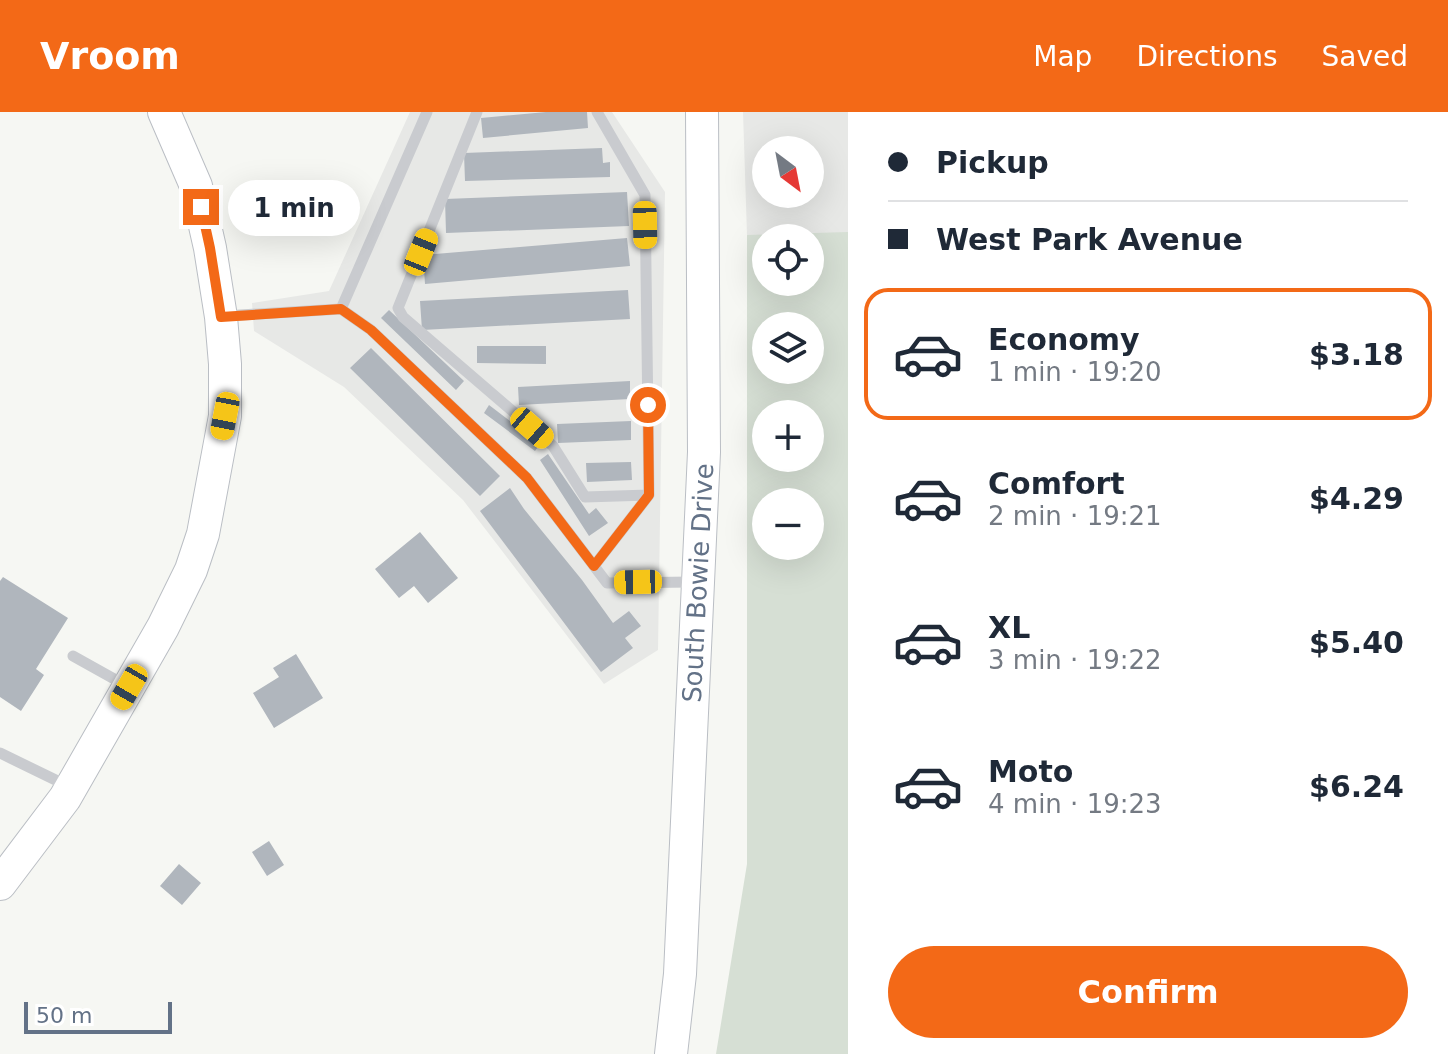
<!DOCTYPE html>
<html lang="en">
<head>
<meta charset="utf-8">
<style>
  :root { --surface:#fff; --page:#f2f2f3; --text:#1f2937; --muted:#747a83; --line:#e0e1e3; --accent:#f36917 }
  body { margin:0; font-family:"DejaVu Sans",sans-serif; background:var(--page); color:var(--text); height:100vh; display:flex; flex-direction:column; font-size:30px; white-space:nowrap }
  * { box-sizing:border-box; margin:0 }
  p { font-size:26px; color:var(--muted) }
  .icon { flex:none; width:44px; height:44px; fill:none; stroke:currentColor; stroke-width:2; stroke-linecap:round; stroke-linejoin:round }
  .map { position:relative; flex:1; overflow:hidden }
  .side { display:flex; flex-direction:column; background:var(--surface); width:600px }
  .side>* { flex:none }
  .guide { display:grid; align-content:center; height:176px; padding:0 40px; background:var(--surface) }
  .needle { width:52px; rotate:148deg }
  .fabs { position:absolute; left:752px; top:24px; display:grid; gap:16px }
  .fabs a { display:grid; place-items:center; width:72px; height:72px; border-radius:50%; background:var(--surface); box-shadow:0 8px 32px #0002; font-size:40px }
  .scale { position:absolute; left:24px; bottom:20px; width:148px; box-sizing:border-box; padding-left:8px; border:4px solid #637287; border-top:0; font-size:22px; line-height:28px; white-space:nowrap; color:#637287; -webkit-text-stroke:6px #fff; paint-order:stroke }
  .end { position:absolute; width:36px; height:36px; margin:-18px; border:10px solid #f36917; background:#fff; box-shadow:0 0 0 4px #fff }
  .from { border-radius:50% }
  .bubble { position:absolute; height:56px; border-radius:28px; background:var(--surface); box-shadow:0 8px 32px #0002; font-size:26px; font-weight:600; line-height:56px; text-align:center }
  .car { position:absolute; width:24px; height:48px; margin:-24px -12px; border-radius:10px; box-shadow:0 0 6px 2px #0007; background:linear-gradient(#f5c518 24%,#345 0 40%,#f5c518 0 76%,#345 0 86%,#f5c518 0) }
  .guide b { display:flex; align-items:center; gap:28px; height:76px; font-size:30px }
  .guide b+b { border-top:2px solid var(--line) }
  .guide i { width:20px; height:20px; background:var(--text) }
  ul { padding:0; list-style:none }
  li { display:flex; align-items:center; gap:24px; height:132px; margin:0 16px 12px; padding:0 24px; border:4px solid transparent; border-radius:24px }
  li div { flex:1 }
  li b { display:block; font-size:30px }
  li em { font-style:normal; font-weight:600 }
  li.on { border-color:var(--accent) }
  li>.icon { width:72px; height:72px; stroke-width:1.5 }
  .cta { display:flex; gap:16px; margin-top:auto; padding:16px 40px }
  .cta a { flex:1; height:92px; border-radius:48px; background:var(--accent); color:#fff; font-size:32px; font-weight:600; line-height:92px; text-align:center }
  header { display:flex; align-items:center; gap:48px; box-sizing:border-box; height:112px; padding:0 40px; background:var(--accent); color:#fff }
  header strong { font-size:38px }
  nav { display:flex; gap:44px; margin-inline-start:auto; font-size:28px }
  main { display:flex; flex:1; min-height:0 }
  .map>svg:first-child { display:block }
</style>
</head>
<body>
<header>
<strong>Vroom</strong>
<nav><a>Map</a><a>Directions</a><a>Saved</a></nav>
</header>
<main>
<div class="map">
<svg width="848" height="942" viewBox="0 0 848 942">
  <rect width="100%" height="100%" fill="#f6f7f3"/>
  <path fill="#e7e8e6" fill-rule="evenodd" d="M410 0H612L665 80 658 538 604 572 463 388 344 275 254 219 252 191 329 179Z
    M743 0H848V126L747 123ZM766 38H810V82H766Z"/>
  <path fill="#d6dfd4" fill-rule="evenodd" d="M848 120V942H716L747 752V123ZM766 126H810V170H766ZM766 214H810V258H766ZM766 302H810V346H766ZM766 390H810V434H766Z"/>
  <path fill="#b0b6bd" d="M546 0H587L588 16 483 26 481 6Z
    M602 36 603 51 610 50V65L465 69 464 41Z
    M627 80 629 114 446 121 445 87Z
    M627 126 630 154 425 172 423 143Z
    M628 178 630 207 422 218 420 189Z
    M389 198 464 269 456 278 381 206Z
    M477 234H546V252L477 251Z
    M371 236 500 364 480 384 350 256Z
    M630 269V287L519 293 518 275Z
    M489 293 540 332 535 339 484 301Z
    M631 309V328L558 331 557 312Z
    M548 342 589 402 596 396 608 411 589 424 540 348Z
    M631 350 632 368 587 370 586 351Z
    M510 376 524 397 582 468 613 511 629 499 641 514 625 526 633 536 601 560 480 399Z
    M420 420 458 466 428 491 414 474 399 486 375 457Z
    M3 465 68 506 36 557 44 563 21 599 0 585V469Z
    M296 542 323 586 274 616 253 581 279 565 273 556Z
    M269 729 284 753 267 764 252 740Z
    M179 752 201 771 182 793 160 774Z"/>
  <g fill="none" stroke-linecap="round" stroke-linejoin="round">
    <g stroke="#babec4" stroke-width="34">
      <path id="secondary" d="M0 772 65 686 163 515 191 458 203 422 225 304V252L221 205 210 136 196 74 164 0
        M671 942 680 862 704 340 702 0"/>
    </g>
    <path stroke="#c9cbcf" stroke-width="11" d="M477 0 398 196 403 205 553 334 585 385 649 383
      M341 197 427 0
      M225 204 341 197 371 218 527 366 607 471 694 470
      M594 454 649 383 645 83 597 0
      M73 544 125 573
      M0 641 70 675"/>
    <use href="#secondary" stroke="#fff" stroke-width="32"/>
  </g>
  <g fill="none" stroke-linecap="round" stroke-linejoin="round">
    <path stroke="#f36917" stroke-width="10" d="M201 95 210 136 221 205 341 197 371 218 527 366 594 454 649 383 648 293"/>
  </g>
  <g text-anchor="middle" stroke-width="8" stroke-linejoin="round" paint-order="stroke">
    <g font-size="26" fill="#637287" stroke="#fff">
      <text transform="translate(698 471) rotate(-87)" y="9">South Bowie Drive</text>
    </g>
  </g>
</svg>
<div class="fabs">
<a><svg class="needle" viewBox="-14 -14 28 28"><path d="M0-13l5 13h-10z" fill="#e53935"/><path d="M0 13l5-13h-10z" fill="#747a83"/></svg></a>
<a><svg class="icon" aria-label="locate" viewBox="0 0 24 24"><circle cx="12" cy="12" r="6"/><path d="M12 2v4M12 18v4M2 12h4M18 12h4"/></svg></a>
<a><svg class="icon" aria-label="layers" viewBox="0 0 24 24"><path d="M12 4l9 5-9 5-9-5zM3 14l9 5 9-5"/></svg></a>
<a>+</a>
<a>−</a>
</div>
<div class="scale">50 m</div>
<i class="end from" style="left:648px;top:293px"></i>
<i class="end" style="left:201px;top:95px"></i>
<div class="bubble" style="left:228px;top:68px;width:132px">1 min</div>
<i class="car" style="left:645px;top:113px;rotate:179deg"></i>
<i class="car" style="left:421px;top:140px;rotate:22deg"></i>
<i class="car" style="left:225px;top:304px;rotate:191deg"></i>
<i class="car" style="left:532px;top:316px;rotate:131deg"></i>
<i class="car" style="left:638px;top:470px;rotate:269deg"></i>
<i class="car" style="left:129px;top:575px;rotate:210deg"></i>
</div>
<section class="side">
<div class="guide">
<b><i class="from"></i>Pickup</b>
<b><i></i>West Park Avenue</b>
</div>
<ul>
<li class="on"><svg class="icon" aria-label="car" viewBox="0 0 24 24"><path d="M5 17H2v-5l4-1 3-4h7l3 4 3 1v5h-3M9 17h6M6 11h13"/><circle cx="7" cy="17" r="2"/><circle cx="17" cy="17" r="2"/></svg><div><b>Economy</b><p>1 min · 19:20</p></div><em>$3.18</em></li>
<li><svg class="icon" aria-label="car" viewBox="0 0 24 24"><path d="M5 17H2v-5l4-1 3-4h7l3 4 3 1v5h-3M9 17h6M6 11h13"/><circle cx="7" cy="17" r="2"/><circle cx="17" cy="17" r="2"/></svg><div><b>Comfort</b><p>2 min · 19:21</p></div><em>$4.29</em></li>
<li><svg class="icon" aria-label="car" viewBox="0 0 24 24"><path d="M5 17H2v-5l4-1 3-4h7l3 4 3 1v5h-3M9 17h6M6 11h13"/><circle cx="7" cy="17" r="2"/><circle cx="17" cy="17" r="2"/></svg><div><b>XL</b><p>3 min · 19:22</p></div><em>$5.40</em></li>
<li><svg class="icon" aria-label="car" viewBox="0 0 24 24"><path d="M5 17H2v-5l4-1 3-4h7l3 4 3 1v5h-3M9 17h6M6 11h13"/><circle cx="7" cy="17" r="2"/><circle cx="17" cy="17" r="2"/></svg><div><b>Moto</b><p>4 min · 19:23</p></div><em>$6.24</em></li>
</ul>
<div class="cta"><a>Confirm</a></div>
</section>
</main>
</body>
</html>
